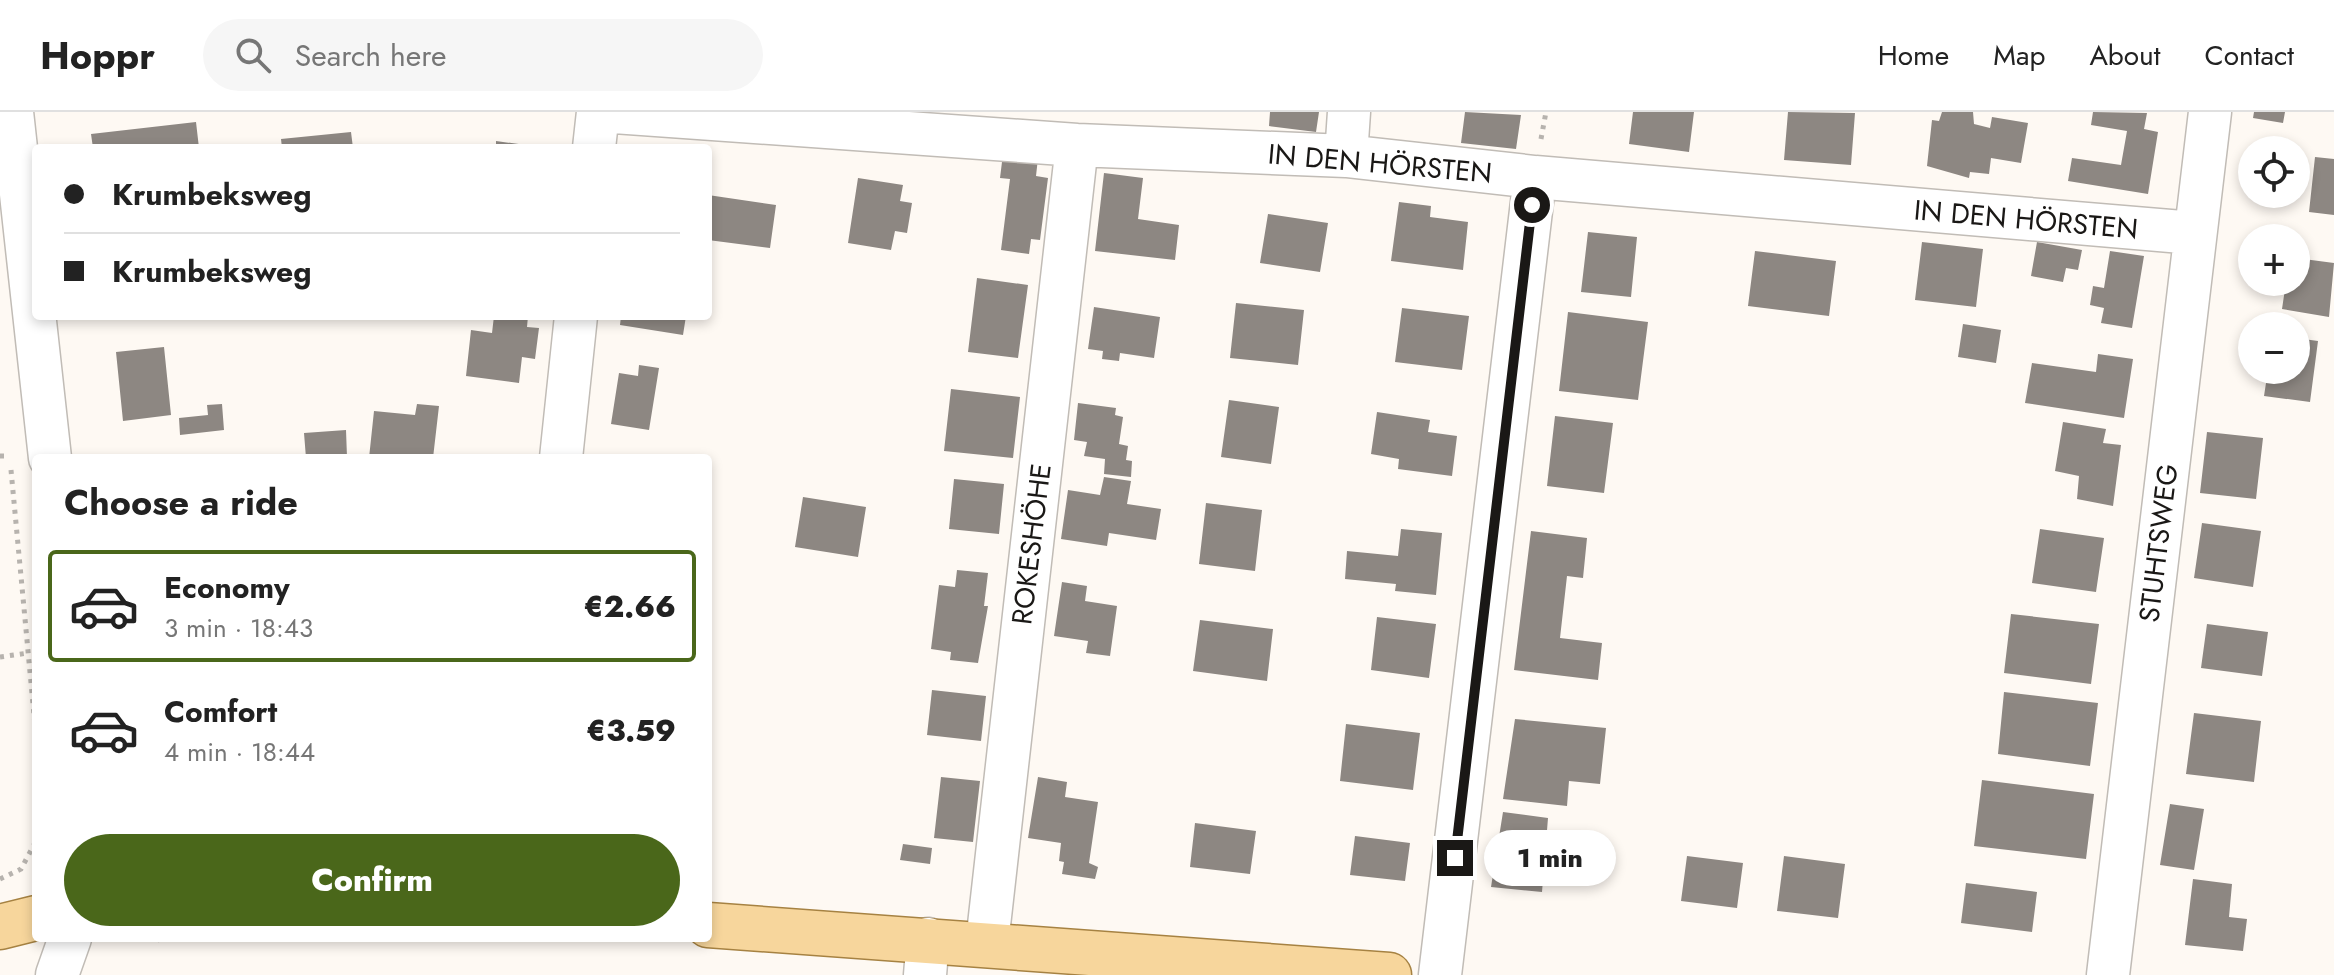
<!DOCTYPE html>
<html lang="en">
<head>
<meta charset="utf-8">
<style>
  :root { --surface:#fff; --page:#f6f6f6; --text:#222; --muted:#767676; --line:#e0e0e0; --accent:#4a671a }
  body { margin:0; font-family:Jost,sans-serif; background:var(--page); color:var(--text); height:100vh; display:flex; flex-direction:column; font-size:30px; white-space:nowrap }
  * { box-sizing:border-box; margin:0 }
  p { font-size:26px; color:var(--muted) }
  .icon { flex:none; width:44px; height:44px; fill:none; stroke:currentColor; stroke-width:2; stroke-linecap:round; stroke-linejoin:round }
  .map { position:relative; flex:1; overflow:hidden }
  .drawer { position:absolute; left:32px; top:342px; width:680px; height:488px; display:flex; flex-direction:column; background:var(--surface); border-radius:8px; box-shadow:0 4px 12px #0003 }
  .drawer>* { flex:none }
  .banner { position:absolute; left:32px; top:32px; width:680px; height:176px; border-radius:8px; box-shadow:0 4px 12px #0003; display:grid; align-content:center; height:176px; padding:0 32px; background:var(--surface) }
  .tools { position:absolute; left:2238px; top:24px; display:grid; gap:16px }
  .tools a { display:grid; place-items:center; width:72px; height:72px; border-radius:50%; background:var(--surface); box-shadow:0 4px 12px #0003; font-size:40px }
  .end { position:absolute; width:36px; height:36px; margin:-18px; border:10px solid #1a1816; background:#fff; box-shadow:0 0 0 4px #fff }
  .from { border-radius:50% }
  .bubble { position:absolute; height:56px; border-radius:28px; background:var(--surface); box-shadow:0 4px 12px #0003; font-size:26px; font-weight:800; line-height:56px; text-align:center }
  .banner b { display:flex; align-items:center; gap:28px; height:76px; font-size:30px }
  .banner b+b { border-top:2px solid var(--line) }
  .banner i { width:20px; height:20px; background:var(--text) }
  ul { padding:0; list-style:none }
  li { display:flex; align-items:center; gap:24px; height:112px; margin:0 16px 12px; padding:0 16px; border:4px solid transparent; border-radius:8px }
  li div { flex:1 }
  li b { display:block; font-size:30px }
  li em { font-style:normal; font-weight:800 }
  li.active { border-color:var(--accent) }
  li>.icon { width:72px; height:72px; stroke-width:1.5 }
  h2 { padding:0 32px; font-size:36px; line-height:96px }
  .action { display:flex; gap:16px; margin-top:auto; padding:16px 32px }
  .action a { flex:1; height:92px; border-radius:48px; background:var(--accent); color:#fff; font-size:32px; font-weight:800; line-height:92px; text-align:center }
  header { display:flex; align-items:center; gap:48px; box-sizing:border-box; height:112px; padding:0 40px; background:var(--surface); border-bottom:2px solid var(--line) }
  header strong { font-size:38px }
  nav { display:flex; gap:44px; margin-inline-start:auto; font-size:28px }
  .search { width:560px; height:72px; background:var(--page); display:flex; align-items:center; gap:20px; box-sizing:border-box; padding:0 28px; border-radius:44px; color:var(--muted); font-size:30px }
  .map>svg:first-child { display:block }
</style>
</head>
<body>
<header>
<strong>Hoppr</strong>
<div class="search"><svg class="icon" aria-label="search" viewBox="0 0 24 24"><circle cx="10" cy="10" r="6"/><path d="M15 15l6 6"/></svg>Search here</div>
<nav><a>Home</a><a>Map</a><a>About</a><a>Contact</a></nav>
</header>
<div class="map">
<svg width="2334" height="863" viewBox="0 0 2334 863">
  <rect width="100%" height="100%" fill="#fef9f3"/>
  <path fill="#8d8782" d="M1270 0H1319L1316 20 1269 14Z
    M1465 0 1521 3 1516 37 1461 31Z
    M1633 0H1694L1689 40 1629 32Z
    M1788 0 1855 1 1851 53 1784 48Z
    M1942 0H1973L1974 12 1990 16 1992 5 2028 11 2021 51 1991 46 1989 62 1970 60 1969 66 1927 54 1932 8 1939 9Z
    M2093 0 2147 1 2144 17 2158 20 2148 82 2068 69 2072 46 2121 53 2127 19 2091 13Z
    M2254 0H2285L2283 11 2253 6Z
    M196 10 199 36H93L91 22Z
    M351 20 353 36H282L281 27Z
    M496 29 533 34V36H496Z
    M1003 42 1038 46 1036 64 1048 66 1040 128 1031 127 1029 142 1001 138 1010 67 1000 66Z
    M2315 45 2334 47V103L2309 100Z
    M1104 61 1143 66 1138 107 1179 113 1175 148 1095 139Z
    M858 66 903 73 900 89 912 91 907 121 895 119 891 138 848 131Z
    M708 83 776 93 770 136 708 128Z
    M1399 90 1431 94 1430 105 1468 110 1463 158 1391 149Z
    M1268 102 1328 111 1320 160 1260 151Z
    M1588 120 1637 125 1631 185 1581 180Z
    M1922 130 1983 137 1976 195 1915 188Z
    M2037 130 2082 138 2078 158 2066 156 2063 170 2031 164Z
    M1755 139 1836 149 1829 204 1748 194Z
    M2110 139 2144 144 2132 216 2101 211 2104 196 2090 193 2093 174 2104 176Z
    M2296 146 2334 151 2329 205 2282 197 2286 170H2296Z
    M977 166 1028 173 1018 246 968 240Z
    M1236 191 1304 198 1298 253 1230 246Z
    M1094 195 1160 205 1154 246 1120 241 1119 249 1102 247 1103 239 1088 237Z
    M1402 196 1469 204 1462 258 1395 250Z
    M1568 200 1648 210 1638 288 1559 279Z
    M494 204H528L527 215 539 216 535 247 522 245 519 271 466 264 471 218 492 221Z
    M621 204H686L683 223 620 213Z
    M1963 212 2001 218 1996 251 1958 245Z
    M2296 226 2318 229 2310 290 2264 284 2268 258H2296Z
    M164 235 171 303 123 309 116 240Z
    M2098 242 2133 247 2124 306 2025 291 2032 251 2096 260Z
    M639 253 659 256 649 318 611 312 619 261 638 264Z
    M951 277 1020 285 1013 346 944 339Z
    M1229 288 1279 295 1271 352 1221 345Z
    M1078 291 1116 296 1115 303 1123 305 1119 332 1128 334 1126 348 1132 349 1131 365 1104 362 1105 347 1084 344 1087 330 1074 328Z
    M222 292 224 318 180 323 179 306 208 303 207 293Z
    M417 292 439 294 433 346H369L374 299 415 303Z
    M1377 300 1430 308 1428 320 1457 324 1452 364 1398 357 1399 347 1371 342Z
    M1555 304 1613 311 1604 381 1547 374Z
    M2063 310 2106 317 2103 331 2121 333 2113 394 2077 387 2079 364 2055 359Z
    M346 318 347 345 306 346 304 321Z
    M2207 320 2263 326 2256 387 2200 381Z
    M1104 365 1131 369 1127 392 1161 397 1156 428 1109 421 1107 434 1061 427 1068 378 1100 383Z
    M954 367 1004 372 999 422 949 417Z
    M803 385 866 395 858 445 795 435Z
    M1206 391 1262 398 1255 459 1199 452Z
    M2202 411 2261 419 2253 475 2194 466Z
    M1401 417 1442 421 1436 483 1395 479 1396 472 1345 467 1347 439 1398 444Z
    M2040 417 2104 426 2096 480 2032 471Z
    M1531 419 1587 426 1583 466 1567 464 1560 526 1602 531 1598 568 1514 558Z
    M957 458 988 461 984 494H988L978 551 950 548 951 540 931 537 939 473 955 475Z
    M1062 470 1087 474 1085 489 1117 494 1110 544 1086 541 1088 529 1054 524Z
    M2011 502 2099 512 2091 572 2004 561Z
    M1377 505 1436 512 1429 566 1371 558Z
    M1200 508 1273 517 1267 569 1193 559Z
    M2207 512 2268 520 2262 564 2201 556Z
    M932 578 986 584 981 629 927 623Z
    M2004 580 2098 591 2090 654 1998 642Z
    M2194 601 2261 609 2254 670 2186 662Z
    M1515 607 1606 616 1600 672 1569 669 1567 694 1503 687Z
    M1346 612 1420 621 1413 678 1340 669Z
    M941 665 980 669 973 730 934 726Z
    M1038 665 1067 670 1065 685 1098 690 1089 751 1098 755 1095 767 1062 762 1064 750 1059 749 1061 731 1028 726Z
    M1982 668 2094 682 2086 747 1974 734Z
    M2170 692 2204 697 2194 758 2160 753Z
    M1503 700 1548 706 1542 780 1491 775Z
    M1195 711 1256 719 1250 762 1190 755Z
    M1355 724 1410 731 1405 769 1350 763Z
    M903 732 932 736 930 752 900 748Z
    M1687 744 1743 751 1737 796 1681 789Z
    M1784 744 1845 752 1838 806 1777 799Z
    M2193 767 2232 772 2229 805 2247 807 2243 839 2185 833Z
    M1966 771 2037 780 2032 820 1961 811Z"/>
  <g fill="none" stroke-linecap="round" stroke-linejoin="round">
    <g stroke="#c1bcb6" stroke-width="45">
      <path id="minor" d="M12 0 50 346
        M614 0 1077 33 1346 44 1535 65 2194 121
        M594 36 598 0
        M1346 44 1349 0
        M561 346 576 204
        M987 831 1077 33
        M57 863 70 826
        M925 863 928 827
        M1440 863 1535 65
        M2108 863 2210 0"/>
    </g>
    <g stroke="#a68242" stroke-width="47">
      <path id="major" d="M708 813 1389 863
        M0 815 36 806"/>
    </g>
    <path stroke="#b7b3ae" stroke-width="5" stroke-dasharray="4 6" stroke-linecap="butt" d="M1541 27 1546 0
      M0 344H10
      M11 358 36 624
      M0 545 28 541
      M0 767 21 757 36 729
      M160 826 161 833"/>
    <use href="#minor" stroke="#fff" stroke-width="42"/>
    <use href="#major" stroke="#f7d69c" stroke-width="44"/>
  </g>
  <g fill="none" stroke-linecap="round" stroke-linejoin="round">
    <path stroke="#1a1816" stroke-width="10" d="M1455 746 1532 93"/>
  </g>
  <g text-anchor="middle" stroke-width="7" stroke-linejoin="round" paint-order="stroke">
    <g font-size="28" fill="#1a1816" stroke="#fff">
      <text transform="translate(1380 51) rotate(5)" y="10">IN DEN HÖRSTEN</text>
      <text transform="translate(2026 107) rotate(5)" y="10">IN DEN HÖRSTEN</text>
      <text transform="translate(2158 431) rotate(-83)" y="10">STUHTSWEG</text>
      <text transform="translate(1031 432) rotate(-83)" y="10">ROKESHÖHE</text>
    </g>
  </g>
</svg>
<div class="tools">
<a><svg class="icon" aria-label="locate" viewBox="0 0 24 24"><circle cx="12" cy="12" r="6"/><path d="M12 2v4M12 18v4M2 12h4M18 12h4"/></svg></a>
<a>+</a>
<a>−</a>
</div>
<i class="end from" style="left:1532px;top:93px"></i>
<i class="end" style="left:1455px;top:746px"></i>
<div class="bubble" style="left:1484px;top:718px;width:132px">1 min</div>
<div class="banner">
<b><i class="from"></i>Krumbeksweg</b>
<b><i></i>Krumbeksweg</b>
</div>
<section class="drawer">
<h2>Choose a ride</h2>
<ul>
<li class="active"><svg class="icon" aria-label="car" viewBox="0 0 24 24"><path d="M5 17H2v-5l4-1 3-4h7l3 4 3 1v5h-3M9 17h6M6 11h13"/><circle cx="7" cy="17" r="2"/><circle cx="17" cy="17" r="2"/></svg><div><b>Economy</b><p>3 min · 18:43</p></div><em>€2.66</em></li>
<li><svg class="icon" aria-label="car" viewBox="0 0 24 24"><path d="M5 17H2v-5l4-1 3-4h7l3 4 3 1v5h-3M9 17h6M6 11h13"/><circle cx="7" cy="17" r="2"/><circle cx="17" cy="17" r="2"/></svg><div><b>Comfort</b><p>4 min · 18:44</p></div><em>€3.59</em></li>
</ul>
<div class="action"><a>Confirm</a></div>
</section>
</div>
</body>
</html>
